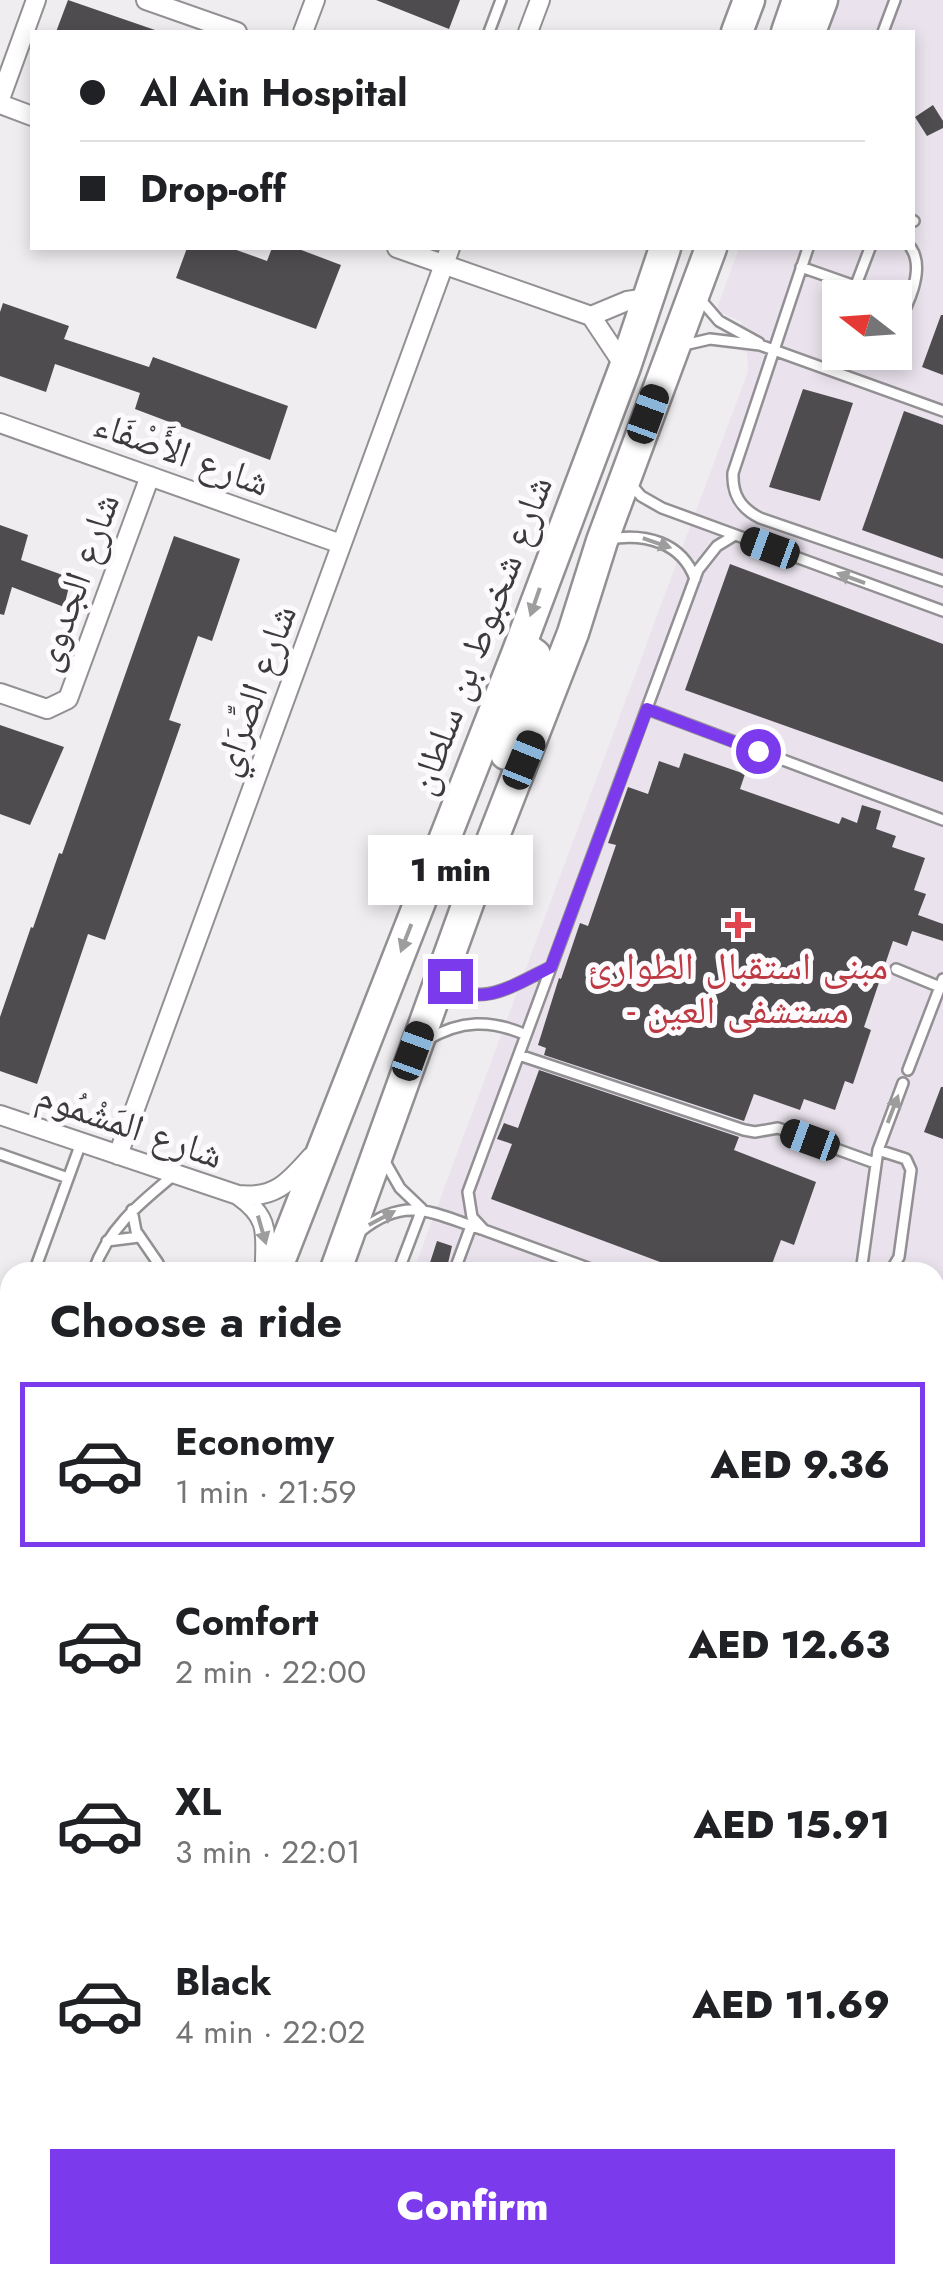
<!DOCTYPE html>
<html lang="en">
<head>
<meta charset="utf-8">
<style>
  :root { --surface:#fff; --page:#f2f2f2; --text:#202124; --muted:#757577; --line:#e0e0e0; --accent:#7c3aed }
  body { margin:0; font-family:Jost,"Noto Naskh Arabic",sans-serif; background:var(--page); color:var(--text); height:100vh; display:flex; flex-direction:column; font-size:38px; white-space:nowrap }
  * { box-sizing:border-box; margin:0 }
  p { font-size:32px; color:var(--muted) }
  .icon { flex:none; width:55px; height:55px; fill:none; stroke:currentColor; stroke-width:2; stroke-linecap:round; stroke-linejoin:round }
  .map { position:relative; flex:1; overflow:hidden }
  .drawer { position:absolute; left:0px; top:1262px; width:945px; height:1022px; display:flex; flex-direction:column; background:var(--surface); border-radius:30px 30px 0 0; box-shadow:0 5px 15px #0003 }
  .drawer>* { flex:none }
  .banner { position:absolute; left:30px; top:30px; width:885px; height:220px; border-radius:0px; box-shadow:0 5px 15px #0003; display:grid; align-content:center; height:220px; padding:0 50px; background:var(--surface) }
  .needle { width:65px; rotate:287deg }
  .controls { position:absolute; left:822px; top:280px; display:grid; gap:20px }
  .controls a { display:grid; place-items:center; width:90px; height:90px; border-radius:0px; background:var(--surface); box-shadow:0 5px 15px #0003; font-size:50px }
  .end { position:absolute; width:45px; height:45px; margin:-22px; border:12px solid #7c3aed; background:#fff; box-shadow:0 0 0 5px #fff }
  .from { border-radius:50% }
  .bubble { position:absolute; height:70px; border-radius:0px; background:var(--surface); box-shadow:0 5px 15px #0003; font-size:32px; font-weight:800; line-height:70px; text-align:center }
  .car { position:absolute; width:30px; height:60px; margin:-30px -15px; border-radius:12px; box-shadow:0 0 8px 2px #0007; background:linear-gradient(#222 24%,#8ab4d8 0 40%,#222 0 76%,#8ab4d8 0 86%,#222 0) }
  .banner b { display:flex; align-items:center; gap:35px; height:95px; font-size:38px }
  .banner b+b { border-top:2px solid var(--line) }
  .banner i { width:25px; height:25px; background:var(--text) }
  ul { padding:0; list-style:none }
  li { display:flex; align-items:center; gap:30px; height:165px; margin:0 20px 15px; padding:0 30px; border:5px solid transparent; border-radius:0px }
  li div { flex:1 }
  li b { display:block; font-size:38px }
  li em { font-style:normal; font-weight:800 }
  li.on { border-color:var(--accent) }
  li>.icon { width:90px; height:90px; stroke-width:1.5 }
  h2 { padding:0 50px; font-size:45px; line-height:120px }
  .action { display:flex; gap:20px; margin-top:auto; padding:20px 50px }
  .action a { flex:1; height:115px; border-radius:0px; background:var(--accent); color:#fff; font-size:40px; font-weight:800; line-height:115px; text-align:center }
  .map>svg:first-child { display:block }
</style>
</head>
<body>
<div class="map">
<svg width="943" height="2284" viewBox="0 0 943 2284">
  <rect width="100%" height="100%" fill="#efedf0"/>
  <path fill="#eae3ed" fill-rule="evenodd" d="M831 0H943V1766L935 1765V1272H413L748 371 747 353 733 348 742 322 716 311 739 248H912V32H819ZM840 298H895V352H840Z"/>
  <path fill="#4e4c4f" d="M68 0 155 30V32H56Z
    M376 0H460L449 29Z
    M933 105 943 121V128L927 136 915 117Z
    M187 248H231L267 261 272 248H296L341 265 316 329 176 278Z
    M3 303 69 326 64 339 149 367 153 357 288 406 270 460 135 409 140 393 55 364 46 392 0 376V312Z
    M941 315H943V375L922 367Z
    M803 389 853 403 820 501 769 487Z
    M904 411 943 425V559L862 530Z
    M0 525 28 535 21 560 71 578 64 607 12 587 4 615 0 614Z
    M174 536 240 559 212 641 198 636 169 720 181 724 105 940 88 934 37 1084 0 1071V1017L31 927 33 928 59 853 62 854Z
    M730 564 943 644V782L685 690Z
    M0 725 64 747 30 825 0 814Z
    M684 753 745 774 740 789 839 824 842 817 857 823 862 805 881 811 876 829 896 836 892 847 925 858 914 890 926 894 918 915 943 924V941L912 931 907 946 893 941 864 1027 871 1030 853 1084 845 1081 835 1110 804 1099 800 1110 754 1094 744 1121 544 1055 546 1048 538 1045 559 978 561 979 580 923 588 926 616 845 608 843 628 787 648 794 659 761 679 768Z
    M539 1070 739 1137 734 1150 816 1182 794 1245 781 1240 769 1272H687L491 1199 512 1144 497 1139 504 1123 518 1128Z
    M941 1087H943V1139L924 1132Z
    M437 1241 452 1246 446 1272H427Z"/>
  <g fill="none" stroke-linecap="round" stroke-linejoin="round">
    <g stroke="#939094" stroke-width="14">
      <path id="service" d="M489 32 501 0
        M883 32 895 0
        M912 220 914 221
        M808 248 733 473C732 494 740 508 760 518L943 581
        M801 267 855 286
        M851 298 870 248
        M700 299 719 321 759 343
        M895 329C907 307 926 270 911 248
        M684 345 710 339 760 345 943 411
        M629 482 641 496 662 508 943 611
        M609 539C645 533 682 542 695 579
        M647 709 943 820
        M896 969 940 987
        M448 976C471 1016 521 981 551 967
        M427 1040C460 1020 491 1019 526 1035
        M519 1055 744 1130 755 1132 778 1128 875 1163
        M908 1070 943 979
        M878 1150 906 1159 911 1170 899 1257 890 1272
        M0 1154 68 1178
        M384 1160 400 1188 422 1209
        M132 1210 136 1231 158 1263
        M361 1231C406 1195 432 1213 481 1229
        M107 1241 139 1237
        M494 1270 501 1272
        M34 1272 81 1143
        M93 1272C108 1228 140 1203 175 1174
        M398 1272 422 1209
        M454 1272 471 1226
        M599 1272 484 1230 472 1217 468 1192 698 570 717 546 735 535
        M861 1272 878 1150 903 1083
        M0 1365 10 1338
        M935 1398 943 1401
        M0 1490 10 1494
        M0 1533 10 1504
        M935 1751 943 1753"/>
    </g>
    <g stroke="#939094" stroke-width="22">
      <path id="minor" d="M146 0 237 32
        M303 32 315 0
        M528 32 540 0
        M0 99 36 0
        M0 104 32 116
        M397 248 591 316 625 367
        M591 316 627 301 647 298
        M0 423 341 544
        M0 693 47 709 68 699 150 476
        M0 1115 238 1195C275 1199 289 1182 311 1157
        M118 1155 450 248
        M239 1196C273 1220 264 1237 265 1272
        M0 2234 10 2228
        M50 2284 54 2275
        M350 2284 351 2275"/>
    </g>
    <g stroke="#939094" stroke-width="28">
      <path id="tertiary" d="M0 1775 10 1779
        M935 1904 943 1905
        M935 1949 943 1950"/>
    </g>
    <g stroke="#939094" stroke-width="35">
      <path id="primary" d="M737 32 749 0
        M787 32 798 0
        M810 32 822 0
        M506 754 536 661 535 655 528 650 517 654
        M275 1272 517 654 625 367 665 248
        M335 1272 472 892 573 633 602 541 711 248
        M3 1735 10 1734
        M0 1812 10 1823
        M0 2008 10 1980
        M0 2202 10 2174"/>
    </g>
    <use href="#service" stroke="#fff" stroke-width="9"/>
    <use href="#minor" stroke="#fff" stroke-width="18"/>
    <use href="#tertiary" stroke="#fff" stroke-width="22"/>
    <use href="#primary" stroke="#fff" stroke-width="30"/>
  </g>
  <defs><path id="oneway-solid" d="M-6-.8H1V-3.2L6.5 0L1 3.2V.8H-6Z" transform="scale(2.5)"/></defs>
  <g fill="#9e9d9e">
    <use href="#oneway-solid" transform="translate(657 543) rotate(19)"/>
    <use href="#oneway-solid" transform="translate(851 578) rotate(-160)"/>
    <use href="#oneway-solid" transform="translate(535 602) rotate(109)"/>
    <use href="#oneway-solid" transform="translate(406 938) rotate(111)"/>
    <use href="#oneway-solid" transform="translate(893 1109) rotate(-69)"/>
    <use href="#oneway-solid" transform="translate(382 1218) rotate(-28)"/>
    <use href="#oneway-solid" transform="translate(262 1230) rotate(74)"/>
  </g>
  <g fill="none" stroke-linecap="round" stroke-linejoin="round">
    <path stroke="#7c3aed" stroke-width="12" d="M450 981C477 1013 521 981 551 967L647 709 758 751"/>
  </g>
  <path fill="#e0444e" stroke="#fdfafe" stroke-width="4" d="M733 910h10v10h10v10h-10v10h-10v-10h-10v-10h10z"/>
  <g text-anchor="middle" stroke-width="10" stroke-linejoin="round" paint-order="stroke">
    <g font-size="38" fill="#3c3b3c" stroke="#fdfafe">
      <text transform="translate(182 453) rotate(20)" y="13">شارع الأَصْفَاء</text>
      <text transform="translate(76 582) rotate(-70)" y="13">شارع الجدوى</text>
      <text transform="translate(480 635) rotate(-69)" y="13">شارع شخبوط بن سلطان</text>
      <text transform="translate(254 690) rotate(-70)" y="13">شارع الصِّرَاي</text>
      <text transform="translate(130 1125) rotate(19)" y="13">شارع المَشْمُوم</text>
    </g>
    <g font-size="38" fill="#be3a42" stroke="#fdfafe">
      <text x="738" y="979">مبنى استقبال الطوارئ<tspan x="738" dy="44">- مستشفى العين</tspan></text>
    </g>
  </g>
</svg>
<div class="controls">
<a><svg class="needle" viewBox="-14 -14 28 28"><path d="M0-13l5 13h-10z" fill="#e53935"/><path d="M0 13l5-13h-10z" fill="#757577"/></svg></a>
</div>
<i class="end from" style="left:758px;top:751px"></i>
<i class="end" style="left:450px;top:981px"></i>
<div class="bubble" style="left:368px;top:835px;width:165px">1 min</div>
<i class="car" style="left:648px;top:414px;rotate:20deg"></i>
<i class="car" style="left:770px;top:548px;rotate:290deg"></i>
<i class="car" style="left:524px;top:760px;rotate:22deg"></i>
<i class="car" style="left:413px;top:1051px;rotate:20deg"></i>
<i class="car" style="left:810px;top:1140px;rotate:290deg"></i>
<div class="banner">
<b><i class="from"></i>Al Ain Hospital</b>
<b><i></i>Drop-off</b>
</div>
<section class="drawer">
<h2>Choose a ride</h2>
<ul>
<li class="on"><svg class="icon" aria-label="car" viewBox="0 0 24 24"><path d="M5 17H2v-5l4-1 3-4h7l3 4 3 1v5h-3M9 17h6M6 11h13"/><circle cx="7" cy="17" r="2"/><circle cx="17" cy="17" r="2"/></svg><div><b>Economy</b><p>1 min · 21:59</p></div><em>AED 9.36</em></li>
<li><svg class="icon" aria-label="car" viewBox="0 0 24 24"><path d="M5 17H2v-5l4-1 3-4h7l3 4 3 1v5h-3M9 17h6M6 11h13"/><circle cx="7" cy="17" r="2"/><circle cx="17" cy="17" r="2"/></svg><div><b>Comfort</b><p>2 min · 22:00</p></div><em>AED 12.63</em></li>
<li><svg class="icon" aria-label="car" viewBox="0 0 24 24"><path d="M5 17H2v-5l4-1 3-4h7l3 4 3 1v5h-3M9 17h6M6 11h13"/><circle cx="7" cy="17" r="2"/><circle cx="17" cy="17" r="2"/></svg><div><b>XL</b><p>3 min · 22:01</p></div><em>AED 15.91</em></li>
<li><svg class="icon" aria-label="car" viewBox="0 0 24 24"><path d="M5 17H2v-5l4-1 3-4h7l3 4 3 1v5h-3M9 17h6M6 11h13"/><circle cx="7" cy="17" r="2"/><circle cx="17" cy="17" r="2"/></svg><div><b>Black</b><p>4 min · 22:02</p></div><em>AED 11.69</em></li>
</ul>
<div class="action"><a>Confirm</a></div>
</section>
</div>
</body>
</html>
